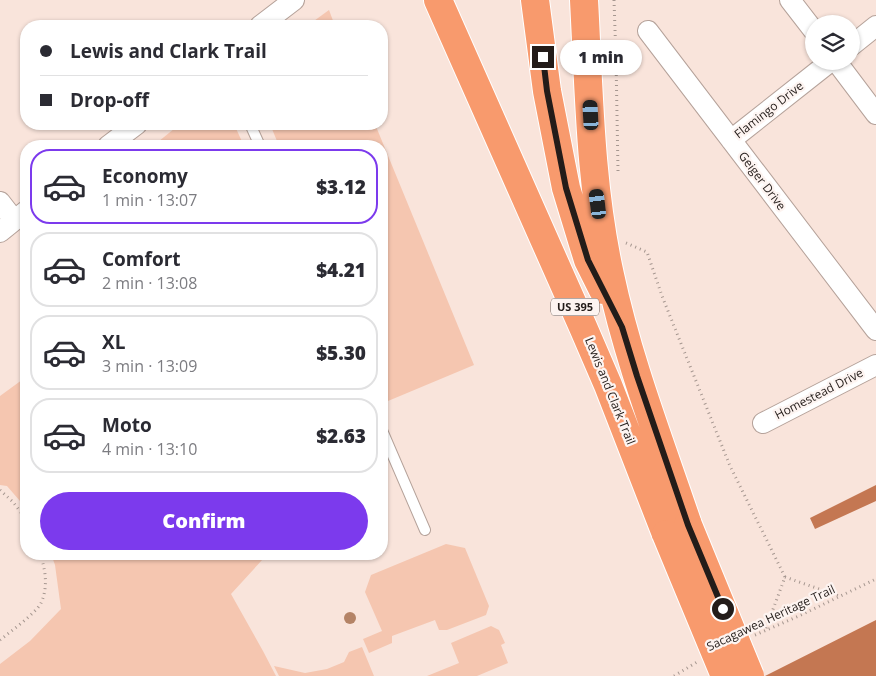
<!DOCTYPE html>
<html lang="en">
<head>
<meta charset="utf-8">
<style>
  :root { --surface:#fff; --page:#f2f2f3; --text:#2b2b33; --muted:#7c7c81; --line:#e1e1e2; --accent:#7c3aed }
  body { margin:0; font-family:"Open Sans",sans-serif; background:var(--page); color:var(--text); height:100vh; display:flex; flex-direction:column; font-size:19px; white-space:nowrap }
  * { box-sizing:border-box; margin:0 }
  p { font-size:16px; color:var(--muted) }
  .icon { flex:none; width:28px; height:28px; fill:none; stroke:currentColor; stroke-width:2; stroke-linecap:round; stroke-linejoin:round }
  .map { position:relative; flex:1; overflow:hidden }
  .side { position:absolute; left:20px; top:140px; width:368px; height:420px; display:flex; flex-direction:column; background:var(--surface); border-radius:20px; box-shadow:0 1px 4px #0004 }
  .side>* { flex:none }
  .top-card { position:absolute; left:20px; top:20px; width:368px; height:110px; border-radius:20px; box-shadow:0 1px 4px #0004; display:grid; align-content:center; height:110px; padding:0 20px; background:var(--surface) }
  .buttons { position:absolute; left:805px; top:15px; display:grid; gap:10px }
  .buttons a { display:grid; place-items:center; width:55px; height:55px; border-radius:50%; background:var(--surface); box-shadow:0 1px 4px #0004; font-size:25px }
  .end { position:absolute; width:22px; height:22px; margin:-11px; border:6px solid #231c19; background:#fff; box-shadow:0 0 0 2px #fff }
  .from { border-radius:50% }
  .bubble { position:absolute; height:35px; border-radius:18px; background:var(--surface); box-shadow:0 1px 4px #0004; font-size:16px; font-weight:800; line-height:35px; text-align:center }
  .car { position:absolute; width:15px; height:30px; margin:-15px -8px; border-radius:6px; box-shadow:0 0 4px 1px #0007; background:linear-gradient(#222 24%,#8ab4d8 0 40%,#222 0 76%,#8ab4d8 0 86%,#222 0) }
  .top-card b { display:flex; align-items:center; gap:18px; height:48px; font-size:19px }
  .top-card b+b { border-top:1px solid var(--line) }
  .top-card i { width:12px; height:12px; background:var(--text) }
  ul { padding:9px 0 0; list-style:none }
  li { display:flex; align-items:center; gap:15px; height:75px; margin:0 10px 8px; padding:0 10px; border:2px solid var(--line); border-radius:20px }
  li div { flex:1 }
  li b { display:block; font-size:19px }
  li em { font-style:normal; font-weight:800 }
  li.active { border-color:var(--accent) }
  li>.icon { width:45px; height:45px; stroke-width:1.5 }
  .primary-button { display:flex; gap:10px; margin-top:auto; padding:10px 20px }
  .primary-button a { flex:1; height:58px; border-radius:30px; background:var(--accent); color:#fff; font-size:20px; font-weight:800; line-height:58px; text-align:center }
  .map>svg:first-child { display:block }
</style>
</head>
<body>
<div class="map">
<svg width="876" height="676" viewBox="0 0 876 676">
  <rect width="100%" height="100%" fill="#f9e4db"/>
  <path fill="#f5c6b0" d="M329 10 335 26H307Z
    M180 124H234L244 146H153Z
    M270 124H375L474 365 388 401 381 385V146H279Z
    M26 377V508L7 486 0 485V396Z
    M446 544 465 548 489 606 486 615 447 630H439L435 620 392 636V643L369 653 363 639 382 631 365 592 371 575Z
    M51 554H261L263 559 231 594 263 651 276 676H0V664L30 641 61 609 55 565Z
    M491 626 499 630 505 643 501 645 508 663 477 676H427L459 663 451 643Z
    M362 647 374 676H279L274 666 305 673 327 669 344 662 349 652Z"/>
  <path fill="#c47752" d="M876 485V501L815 529 810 518Z
    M876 620V676H765Z"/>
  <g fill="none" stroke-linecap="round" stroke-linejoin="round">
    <g stroke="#b5a29a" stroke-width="12">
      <path id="lane" d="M250 124 260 146
        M381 428 425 530"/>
    </g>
    <g stroke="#b5a29a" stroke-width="22">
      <path id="street" d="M790 0 814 31
        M260 26 294 0
        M648 31 876 330
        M851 46 876 26
        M836 61 876 114
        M731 140 831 61
        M108 146 137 124
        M0 202 14 220
        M0 232 26 211
        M763 423 876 365"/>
    </g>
    <g stroke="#fff" stroke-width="30">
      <path id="highway" d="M438 0 583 327 608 385 666 534
        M535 0 547 91 566 188 588 260 603 290
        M584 0C589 92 590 185 610 275 628 360 660 442 688 525"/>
    </g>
    <path stroke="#a69790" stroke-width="3" stroke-dasharray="1 4" stroke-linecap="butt" d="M614 0 616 59 618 171
      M626 243 647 252 662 296 730 466 785 577 765 631
      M0 490 13 502 26 519
      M785 577 839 596
      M755 635 801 615 876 579
      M0 640C10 632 36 613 41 603 48 588 46 570 40 554
      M674 676 697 662"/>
    <use href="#lane" stroke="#fff" stroke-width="10"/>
    <use href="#street" stroke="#fff" stroke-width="20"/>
    <use href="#highway" stroke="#f89a6d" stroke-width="28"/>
    <g stroke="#fff" stroke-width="30" stroke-linecap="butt">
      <path id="highway-bridge" d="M688 525 750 676
        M666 534 725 676"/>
    </g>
    <use href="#highway-bridge" stroke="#f89a6d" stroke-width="28"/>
  </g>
  <circle fill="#b48366" cx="350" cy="618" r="6"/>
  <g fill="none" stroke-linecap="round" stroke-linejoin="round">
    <path stroke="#231c19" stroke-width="6" d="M543 57 547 91 566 188 588 260 622 327 637 376 688 525 723 609"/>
  </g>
  <g text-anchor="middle" stroke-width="4.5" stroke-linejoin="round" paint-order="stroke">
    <rect fill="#fdf4f1" stroke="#645d5a" stroke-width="1" x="551" y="298.5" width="48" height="17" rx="4"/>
    <g font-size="11" font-weight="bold" fill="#231c19">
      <text x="575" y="311">US 395</text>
    </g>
    <g font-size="12" fill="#231c19" stroke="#fdf4f1">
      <text transform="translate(769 110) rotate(-38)" y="4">Flamingo Drive</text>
      <text transform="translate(762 181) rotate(53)" y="4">Geiger Drive</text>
      <text transform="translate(610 391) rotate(68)" y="4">Lewis and Clark Trail</text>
      <text transform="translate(819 394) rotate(-27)" y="4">Homestead Drive</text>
      <text transform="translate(771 618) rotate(-25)" y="4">Sacagawea Heritage Trail</text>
    </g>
  </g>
</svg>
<div class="buttons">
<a><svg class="icon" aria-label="layers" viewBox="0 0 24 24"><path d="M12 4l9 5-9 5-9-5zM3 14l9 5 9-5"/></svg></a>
</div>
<i class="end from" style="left:723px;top:609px"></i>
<i class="end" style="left:543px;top:57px"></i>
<div class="bubble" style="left:560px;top:40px;width:82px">1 min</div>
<i class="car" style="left:591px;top:115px;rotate:357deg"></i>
<i class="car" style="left:598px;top:204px;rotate:353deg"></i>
<div class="top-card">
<b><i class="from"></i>Lewis and Clark Trail</b>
<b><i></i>Drop-off</b>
</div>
<section class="side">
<ul>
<li class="active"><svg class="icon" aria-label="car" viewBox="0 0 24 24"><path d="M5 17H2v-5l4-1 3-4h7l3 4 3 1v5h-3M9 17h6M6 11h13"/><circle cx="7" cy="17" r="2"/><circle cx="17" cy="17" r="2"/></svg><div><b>Economy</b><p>1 min · 13:07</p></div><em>$3.12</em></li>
<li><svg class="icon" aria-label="car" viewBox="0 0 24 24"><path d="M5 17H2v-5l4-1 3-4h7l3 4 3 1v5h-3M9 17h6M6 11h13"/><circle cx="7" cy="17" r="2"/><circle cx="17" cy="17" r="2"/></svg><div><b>Comfort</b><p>2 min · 13:08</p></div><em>$4.21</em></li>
<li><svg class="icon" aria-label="car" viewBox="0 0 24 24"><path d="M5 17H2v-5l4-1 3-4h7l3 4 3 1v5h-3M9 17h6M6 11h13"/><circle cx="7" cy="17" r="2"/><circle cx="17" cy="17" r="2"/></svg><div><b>XL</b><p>3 min · 13:09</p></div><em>$5.30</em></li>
<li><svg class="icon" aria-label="car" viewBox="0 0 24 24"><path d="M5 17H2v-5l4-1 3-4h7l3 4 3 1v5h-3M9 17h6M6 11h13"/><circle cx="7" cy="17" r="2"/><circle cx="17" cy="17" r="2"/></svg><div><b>Moto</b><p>4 min · 13:10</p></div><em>$2.63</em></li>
</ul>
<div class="primary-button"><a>Confirm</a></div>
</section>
</div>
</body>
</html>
